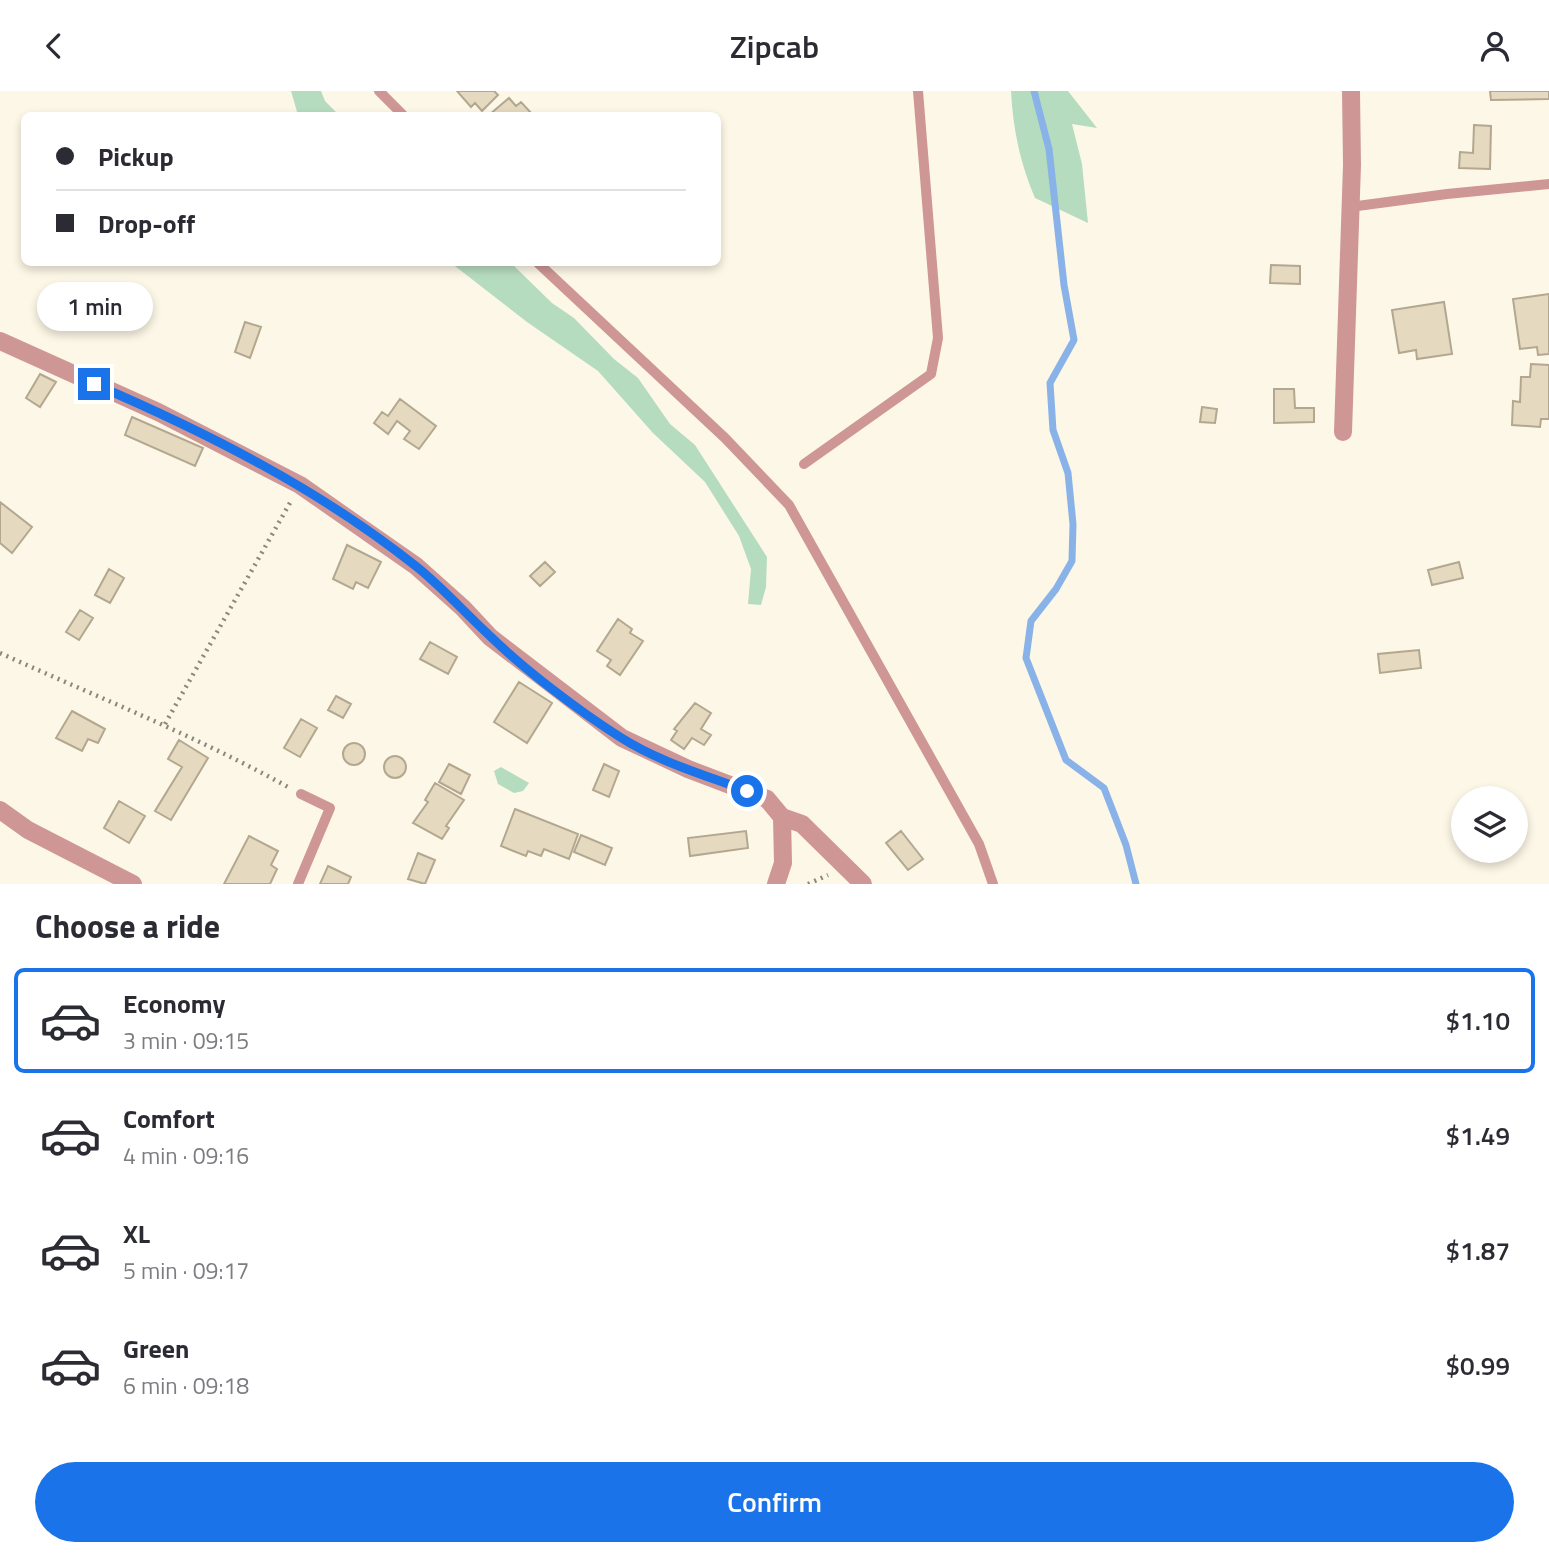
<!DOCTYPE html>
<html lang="en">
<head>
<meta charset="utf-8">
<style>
  :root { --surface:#fff; --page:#f2f2f3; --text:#2b2b33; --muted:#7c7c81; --line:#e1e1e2; --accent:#1a73e8 }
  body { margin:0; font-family:"Titillium Web",sans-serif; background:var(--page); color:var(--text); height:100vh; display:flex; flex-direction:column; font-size:26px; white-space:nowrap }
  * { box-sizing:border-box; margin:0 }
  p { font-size:23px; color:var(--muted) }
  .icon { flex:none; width:38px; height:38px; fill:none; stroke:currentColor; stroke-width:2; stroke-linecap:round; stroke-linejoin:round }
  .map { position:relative; height:793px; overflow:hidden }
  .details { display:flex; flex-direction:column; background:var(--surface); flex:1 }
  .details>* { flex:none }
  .hud { position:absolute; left:21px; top:21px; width:700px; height:154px; border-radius:10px; box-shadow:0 4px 10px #0003; display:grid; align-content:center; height:154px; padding:0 35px; background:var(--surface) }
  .controls { position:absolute; left:1451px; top:695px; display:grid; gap:14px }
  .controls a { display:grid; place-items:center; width:77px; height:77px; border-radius:50%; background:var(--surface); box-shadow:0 4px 10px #0003; font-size:35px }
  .end { position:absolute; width:32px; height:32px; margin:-16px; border:9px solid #1a73e8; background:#fff; box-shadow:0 0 0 4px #fff }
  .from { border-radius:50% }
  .bubble { position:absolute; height:49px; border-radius:24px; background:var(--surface); box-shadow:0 4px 10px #0003; font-size:23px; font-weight:600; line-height:49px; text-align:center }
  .hud b { display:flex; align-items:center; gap:24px; height:66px; font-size:26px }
  .hud b+b { border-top:2px solid var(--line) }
  .hud i { width:18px; height:18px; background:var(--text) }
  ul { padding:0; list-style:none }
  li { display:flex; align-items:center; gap:21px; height:105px; margin:0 14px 10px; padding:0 21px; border:4px solid transparent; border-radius:10px }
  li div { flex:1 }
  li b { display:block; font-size:26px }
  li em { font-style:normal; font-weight:600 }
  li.current { border-color:var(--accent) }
  li>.icon { width:63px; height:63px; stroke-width:1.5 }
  h2 { padding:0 35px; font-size:32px; line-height:84px }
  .primary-button { display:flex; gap:14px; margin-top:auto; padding:14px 35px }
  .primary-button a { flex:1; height:80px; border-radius:42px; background:var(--accent); color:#fff; font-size:28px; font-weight:600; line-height:80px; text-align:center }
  header { display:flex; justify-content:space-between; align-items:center; height:91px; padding:0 35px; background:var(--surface); font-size:32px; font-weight:600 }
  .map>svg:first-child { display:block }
</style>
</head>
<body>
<header><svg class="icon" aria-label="back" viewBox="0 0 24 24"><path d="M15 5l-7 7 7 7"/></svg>Zipcab<svg class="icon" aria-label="person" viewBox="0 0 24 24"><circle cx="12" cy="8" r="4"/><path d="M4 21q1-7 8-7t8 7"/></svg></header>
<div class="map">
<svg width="1549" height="793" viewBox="0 0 1549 793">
  <rect width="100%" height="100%" fill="#fdf7e7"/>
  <path fill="#b6dcbf" d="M291 0H321L325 10 339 24H298Z
    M1011 0H1068L1097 37 1072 33 1082 73 1088 132 1035 107C1020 72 1013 38 1011 0Z
    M451 172H511L552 212 574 227 614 268 638 287 670 333 695 354 767 466 766 496 761 514 748 513 751 478 739 445 705 391 653 342 598 280 527 231Z
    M501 676 529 692 523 700 514 702 498 693 494 680Z"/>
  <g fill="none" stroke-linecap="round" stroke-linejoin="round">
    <path stroke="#89b3e8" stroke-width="7" d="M1034 0 1049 58 1064 194 1074 249 1050 292 1053 339 1068 382 1073 433 1072 470 1056 498 1031 530 1026 567 1066 669 1104 697 1126 754 1136 793"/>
  </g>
  <path fill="#e5dac0" stroke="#b3a88f" stroke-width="2" d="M457 0H494L498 4 482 20 475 12 471 16Z
    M1490 0H1549V8L1491 9Z
    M509 7 516 15 521 11 533 24H489Z
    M1474 34 1491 35 1490 78 1459 77 1460 61 1473 62Z
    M1271 174 1300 175V193L1270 192Z
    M1549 203V263L1538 264 1537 256 1520 258 1513 208Z
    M1444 211 1452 263 1417 268 1416 259 1399 262 1392 219Z
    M245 231 261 236 250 267 235 261Z
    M1531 273 1549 274V328H1541L1540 336 1512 334 1513 310 1520 311 1521 286H1530Z
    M40 283 56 291 40 316 26 307Z
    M1274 298H1294L1295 317H1314V331L1274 332Z
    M400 308 436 335 419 358 404 348 410 340 397 330 388 343 374 332 382 321 388 325Z
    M1202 316 1217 318 1215 332 1200 331Z
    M132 326 203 357 195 375 125 344Z
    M0 411 32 436 12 462 0 452Z
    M347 454 381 471 368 497 356 491 353 498 333 488Z
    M545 471 555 481 540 495 530 485Z
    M1459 471 1463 487 1432 494 1428 479Z
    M109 478 124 487 110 512 95 504Z
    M80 519 93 527 79 549 66 541Z
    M618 528 632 538 630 542 643 550 620 584 607 575 611 569 597 560Z
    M430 551 457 566 448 583 420 568Z
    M1419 559 1421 577 1380 582 1378 563Z
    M519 591 552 612 527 652 494 631Z
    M336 605 351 613 343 627 328 619Z
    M695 612 711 622 701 638 711 644 704 654 692 647 684 658 671 649 677 640 674 638Z
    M72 620 105 638 98 652 88 648 82 660 56 647Z
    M301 628 317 637 300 666 284 657Z
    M179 649 208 667 171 729 155 720 182 676 168 668Z
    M343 663a11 11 0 1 1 22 0a11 11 0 1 1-22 0Z
    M384 676a11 11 0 1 1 22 0a11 11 0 1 1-22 0Z
    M449 673 470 684 461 703 439 691Z
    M604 673 619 680 609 706 593 699Z
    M435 692 464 709 446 735 449 737 442 748 413 732 428 711 425 709Z
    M119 710 145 725 129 752 104 737Z
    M515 718 578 743 569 768 544 758 541 765 528 760 526 765 501 755Z
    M746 740 748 757 690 765 688 747Z
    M901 740 923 768 908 779 886 752Z
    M581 744 612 757 605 774 574 761Z
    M249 745 278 760 271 774 277 778 270 793H224Z
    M418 762 435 769 425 793 408 788Z
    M328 775 351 786 348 793H320Z"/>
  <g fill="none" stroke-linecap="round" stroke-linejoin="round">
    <path stroke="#8c877b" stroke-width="4.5" stroke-dasharray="2 5" stroke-linecap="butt" d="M0 562C97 606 194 644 288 696
      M165 633 291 410
      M808 793 828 784"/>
    <path stroke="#ce9796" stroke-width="10" d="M379 0 403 24
      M1350 116 1447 103 1549 93
      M538 172 725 347 789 414 979 753 993 793
      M804 373 931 283 938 247 918 0
      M298 793 330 717 301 703"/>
    <path stroke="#ce9796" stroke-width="18" d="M0 250 158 321 300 394 416 475 463 517 490 546 622 647 688 678 767 708 782 726 783 772 776 793
      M1343 341 1352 74 1351 0
      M0 719 28 739 133 793
      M782 726 802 733 863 793"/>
  </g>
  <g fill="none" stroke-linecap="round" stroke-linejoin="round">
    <path stroke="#1a73e8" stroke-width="9" d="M94 293C208 342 319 398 417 476 443 497 465 522 490 545 525 579 579 620 620 646 659 671 705 684 747 700"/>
  </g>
</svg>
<div class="controls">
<a><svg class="icon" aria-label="layers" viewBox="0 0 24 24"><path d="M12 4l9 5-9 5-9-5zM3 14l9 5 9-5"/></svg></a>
</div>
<i class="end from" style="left:747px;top:700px"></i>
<i class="end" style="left:94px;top:293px"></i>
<div class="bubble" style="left:37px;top:191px;width:116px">1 min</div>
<div class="hud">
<b><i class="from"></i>Pickup</b>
<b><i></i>Drop-off</b>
</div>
</div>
<section class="details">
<h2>Choose a ride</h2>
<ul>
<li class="current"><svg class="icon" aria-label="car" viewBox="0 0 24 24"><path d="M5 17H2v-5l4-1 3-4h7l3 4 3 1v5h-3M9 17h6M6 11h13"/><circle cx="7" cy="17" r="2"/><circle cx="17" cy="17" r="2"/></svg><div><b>Economy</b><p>3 min · 09:15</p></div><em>$1.10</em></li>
<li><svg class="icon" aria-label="car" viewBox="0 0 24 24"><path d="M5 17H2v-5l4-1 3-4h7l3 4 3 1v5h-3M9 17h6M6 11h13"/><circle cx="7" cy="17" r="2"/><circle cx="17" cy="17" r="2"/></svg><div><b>Comfort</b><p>4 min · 09:16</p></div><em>$1.49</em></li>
<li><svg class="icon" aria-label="car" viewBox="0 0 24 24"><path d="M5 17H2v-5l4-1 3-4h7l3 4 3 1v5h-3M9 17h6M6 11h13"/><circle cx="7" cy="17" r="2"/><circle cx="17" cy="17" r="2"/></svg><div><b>XL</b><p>5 min · 09:17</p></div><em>$1.87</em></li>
<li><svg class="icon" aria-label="car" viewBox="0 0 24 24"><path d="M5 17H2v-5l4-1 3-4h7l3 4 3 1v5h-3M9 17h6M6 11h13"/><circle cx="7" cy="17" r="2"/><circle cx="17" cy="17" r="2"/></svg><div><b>Green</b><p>6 min · 09:18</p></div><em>$0.99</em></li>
</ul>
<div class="primary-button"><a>Confirm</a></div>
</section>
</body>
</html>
